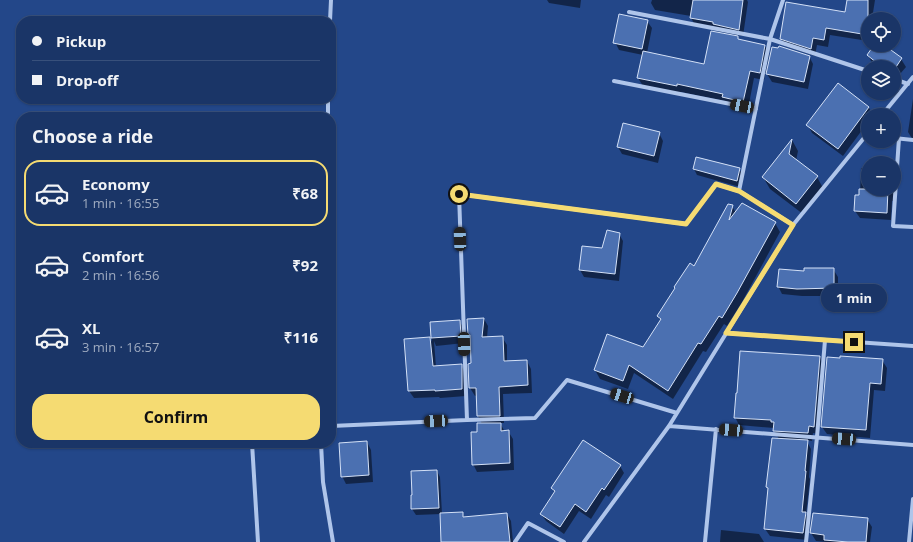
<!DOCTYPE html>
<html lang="en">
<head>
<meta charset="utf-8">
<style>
  :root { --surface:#1a3567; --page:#274070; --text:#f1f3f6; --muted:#9fabc0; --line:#38507b; --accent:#f5db72 }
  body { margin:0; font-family:"Open Sans",sans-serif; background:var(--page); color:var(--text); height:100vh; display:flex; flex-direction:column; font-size:15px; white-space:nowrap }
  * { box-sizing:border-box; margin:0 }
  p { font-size:13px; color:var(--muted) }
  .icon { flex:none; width:22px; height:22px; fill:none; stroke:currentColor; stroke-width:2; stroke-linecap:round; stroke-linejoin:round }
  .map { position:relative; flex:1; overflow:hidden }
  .sheet { position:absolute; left:16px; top:112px; width:320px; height:336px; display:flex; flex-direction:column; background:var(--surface); border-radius:16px; box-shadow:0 1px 3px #0004,0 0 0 1px var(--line) }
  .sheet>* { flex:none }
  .guide { position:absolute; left:16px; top:16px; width:320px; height:88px; border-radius:16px; box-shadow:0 1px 3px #0004,0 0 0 1px var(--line); display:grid; align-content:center; height:88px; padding:0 16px; background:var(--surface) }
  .buttons { position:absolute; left:861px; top:12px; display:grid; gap:8px }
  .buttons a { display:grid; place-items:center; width:40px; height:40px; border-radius:50%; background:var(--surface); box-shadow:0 1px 3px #0004,0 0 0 1px var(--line); font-size:20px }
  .end { position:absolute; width:18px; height:18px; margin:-9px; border:5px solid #f5db72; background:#111; box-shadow:0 0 0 2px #111 }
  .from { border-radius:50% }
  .bubble { position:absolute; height:28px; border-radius:14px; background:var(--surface); box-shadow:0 1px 3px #0004,0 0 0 1px var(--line); font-size:13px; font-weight:700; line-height:28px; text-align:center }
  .car { position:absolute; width:12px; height:24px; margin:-12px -6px; border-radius:5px; box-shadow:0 0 3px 1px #0007; background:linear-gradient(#222 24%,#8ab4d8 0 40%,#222 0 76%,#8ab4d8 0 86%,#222 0) }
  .guide b { display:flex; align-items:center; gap:14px; height:38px; font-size:15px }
  .guide b+b { border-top:1px solid var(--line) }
  .guide i { width:10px; height:10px; background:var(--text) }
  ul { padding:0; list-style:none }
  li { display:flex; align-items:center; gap:12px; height:66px; margin:0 8px 6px; padding:0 8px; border:2px solid transparent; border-radius:16px }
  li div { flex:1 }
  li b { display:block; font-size:15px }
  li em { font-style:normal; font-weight:700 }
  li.selected { border-color:var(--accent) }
  li>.icon { width:36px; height:36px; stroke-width:1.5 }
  h2 { padding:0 16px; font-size:18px; line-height:48px }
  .button { display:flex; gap:8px; margin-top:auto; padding:8px 16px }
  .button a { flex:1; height:46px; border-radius:16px; background:var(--accent); color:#111; font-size:16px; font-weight:700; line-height:46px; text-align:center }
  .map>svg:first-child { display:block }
</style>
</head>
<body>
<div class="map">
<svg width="913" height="542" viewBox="0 0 913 542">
  <rect width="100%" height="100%" fill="#234789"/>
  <path fill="#0007" d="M547 0H581L580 8 549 3Z
    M652 0H747L748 2 743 36 718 31 716 28 695 25 691 18V16L655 10 651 3Z
    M848 0H875L872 19H868V41L830 35 828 47 817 45 815 56 785 46 781 38 846 13Z
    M647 21 652 28 647 53 705 65 737 37 739 41 765 46 769 54 764 80 754 78 748 109 728 105 725 101 681 92V93L643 86 638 78 643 55 619 50 615 42Z
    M876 45H882L901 59 906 67 895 80 894 79V67H878L872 63 868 55Z
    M809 56 813 64 808 89 772 82 767 74Z
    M838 85 869 108 873 115H868V122L843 156 812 133 808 125Z
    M913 99V140L908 132Z
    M659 133 663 141 658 163 622 154 618 147Z
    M792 140 798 151 796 161 817 177 823 188 803 214 770 189 763 177Z
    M861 168 868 169V189H894V175L896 177 894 201H892L891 220 860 218 855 211 860 196Z
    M694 169H739L743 175 740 187 697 175Z
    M732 206 736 213 775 223 780 232 742 302 727 326 724 324 706 352 703 351 673 399 634 373 628 389 600 379 595 370 643 348 661 321 658 316 694 267Z
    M619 234 623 241 619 281 584 277 580 270Z
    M833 269 838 277V296H802L782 294 778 286 805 272Z
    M484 319 488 326 487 338 502 337 507 345V362L527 361 531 369 532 393 503 394 504 423H500L505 432 508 431 513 439 514 470 477 472 473 464 478 433 482 424 478 416 477 395 475 396 470 388V364H472L471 340 468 335Z
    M459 321 464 328V343L436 346 434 341 436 367 461 365 465 373 466 396 440 398 439 397 414 398 409 391 430 338 432 342 431 323Z
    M820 357 824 365 818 434 813 433 812 441 806 440 811 449 809 477 810 479 806 515 809 521 807 540 770 536 765 529 769 490 767 487 779 439 774 430V428L739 425 735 417Z
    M882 360 887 368 885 391 874 390 870 438 827 434 822 427Z
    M367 442 371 450 373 482 346 484 342 476Z
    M620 466 624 473 609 497 606 495 591 519 579 511 564 534 546 521 541 514 555 493 553 489Z
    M437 471 440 477 442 514H462L465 518 507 514 511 521 513 542H442L441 514 416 515 412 509Z
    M867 519 872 527 870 542H826L816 541 811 533Z
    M721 530 759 534 764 542H720Z"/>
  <path fill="#4b70b1" stroke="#d4e1f7" d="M693 0H743L739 30 713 24V22L690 18Z
    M847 0H868V35L826 28 824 40 813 38 811 49 780 39 786 2 845 12Z
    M619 14 648 20 642 49 613 43Z
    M711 31 738 36V39L765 45 760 73 750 71 743 102 722 97 723 94 677 84V86L637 78 643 51 704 64Z
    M874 45H884L902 58 896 67H882L867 55Z
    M779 46 810 56 804 82 766 74 772 47 778 48Z
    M838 83 869 107 838 149 806 125Z
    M623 123 660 132 654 156 617 147Z
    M792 139 789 154 818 176 796 204 762 177Z
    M696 157 740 168 737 181 693 169Z
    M859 189H888L887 213 854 211 855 195H859Z
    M742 203 776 222 737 293 722 318 719 316 701 344 698 343 668 391 629 365 623 381 594 370 607 334 643 347 661 319 657 316 675 288 674 287 690 263 694 266 728 204 733 205 729 220Z
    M607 230 620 233 615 274 579 270 582 246 602 248Z
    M804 268H834V288L797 289 777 287 779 269 804 271Z
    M484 318 482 337 503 336 504 361 527 360 528 385 499 387 500 416H477L476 388H469L468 364 471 363 470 335H468L467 319Z
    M460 320 461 336 431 338 430 322Z
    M430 337 433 366 462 364V389L435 391V390L408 391 404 339Z
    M740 351 820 356 814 427 809 426 808 433 773 431 774 422H771V420L734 418 736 393H737Z
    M840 356 883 359 881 384 870 383 866 430 821 427 827 357 840 358Z
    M477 423H501V431L509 430 510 463 472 465 471 432H477Z
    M772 438 808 440 805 471H806L802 512H806L803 533 764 529 768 488 766 487Z
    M583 440 621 465 604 490 602 488 586 512 575 504 560 527 540 514 555 491 551 488Z
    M367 441 369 475 341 477 339 443Z
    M437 470 439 508 411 509V495H412L411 471Z
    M463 512V517L507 513 510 542H441L440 513Z
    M813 513 868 518 866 542H848L824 540V535L810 533Z"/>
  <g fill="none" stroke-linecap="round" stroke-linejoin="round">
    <path stroke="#afc5ea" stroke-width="4" d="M783 0 770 39 739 191 793 225
      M629 12 770 39 868 71
      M330 21 331 0
      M894 79 908 84
      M614 81 756 109
      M882 115 913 77
      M328 117V99
      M894 138 913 140
      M899 138 893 226 913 227
      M726 333 913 346
      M467 420 459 194 686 224 716 184 739 191
      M331 426 467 420 535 418 567 380 677 413
      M669 426 913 445
      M252 443 258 542
      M321 443 323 482 333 542
      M515 542 528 523 564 542
      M584 542 669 426 793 225 868 133
      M705 542 716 429
      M806 542 817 437 825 340
      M909 542 913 499"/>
  </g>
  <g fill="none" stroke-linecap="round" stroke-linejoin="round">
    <path stroke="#f5db72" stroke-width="5" d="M459 194 686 224 716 184 739 191 793 225 726 333 854 342"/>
  </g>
</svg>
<div class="buttons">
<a><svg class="icon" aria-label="locate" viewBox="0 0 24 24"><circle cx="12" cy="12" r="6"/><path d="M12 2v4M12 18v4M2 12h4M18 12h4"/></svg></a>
<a><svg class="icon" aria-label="layers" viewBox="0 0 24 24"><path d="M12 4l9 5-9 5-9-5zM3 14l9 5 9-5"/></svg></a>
<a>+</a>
<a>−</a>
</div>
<i class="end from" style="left:459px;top:194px"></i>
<i class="end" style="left:854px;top:342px"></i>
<div class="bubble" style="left:821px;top:284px;width:66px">1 min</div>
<i class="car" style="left:742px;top:106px;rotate:281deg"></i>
<i class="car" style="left:460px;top:239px;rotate:358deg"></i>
<i class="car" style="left:464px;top:344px;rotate:178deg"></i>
<i class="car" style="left:622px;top:396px;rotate:287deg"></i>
<i class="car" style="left:436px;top:421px;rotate:267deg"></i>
<i class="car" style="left:731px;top:430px;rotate:274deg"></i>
<i class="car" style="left:844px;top:439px;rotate:274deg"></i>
<div class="guide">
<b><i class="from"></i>Pickup</b>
<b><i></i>Drop-off</b>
</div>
<section class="sheet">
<h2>Choose a ride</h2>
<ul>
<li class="selected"><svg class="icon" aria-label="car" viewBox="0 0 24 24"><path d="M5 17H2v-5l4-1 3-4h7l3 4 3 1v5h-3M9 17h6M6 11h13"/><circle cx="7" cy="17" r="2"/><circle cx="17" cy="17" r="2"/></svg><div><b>Economy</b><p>1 min · 16:55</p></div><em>₹68</em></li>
<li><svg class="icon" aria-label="car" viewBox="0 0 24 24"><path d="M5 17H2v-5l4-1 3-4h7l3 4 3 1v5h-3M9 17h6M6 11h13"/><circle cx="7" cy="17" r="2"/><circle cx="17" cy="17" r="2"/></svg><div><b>Comfort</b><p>2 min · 16:56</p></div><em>₹92</em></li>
<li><svg class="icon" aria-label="car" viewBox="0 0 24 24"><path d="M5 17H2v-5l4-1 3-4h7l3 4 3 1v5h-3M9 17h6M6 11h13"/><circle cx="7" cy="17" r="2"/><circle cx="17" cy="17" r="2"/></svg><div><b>XL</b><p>3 min · 16:57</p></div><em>₹116</em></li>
</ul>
<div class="button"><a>Confirm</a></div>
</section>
</div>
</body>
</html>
